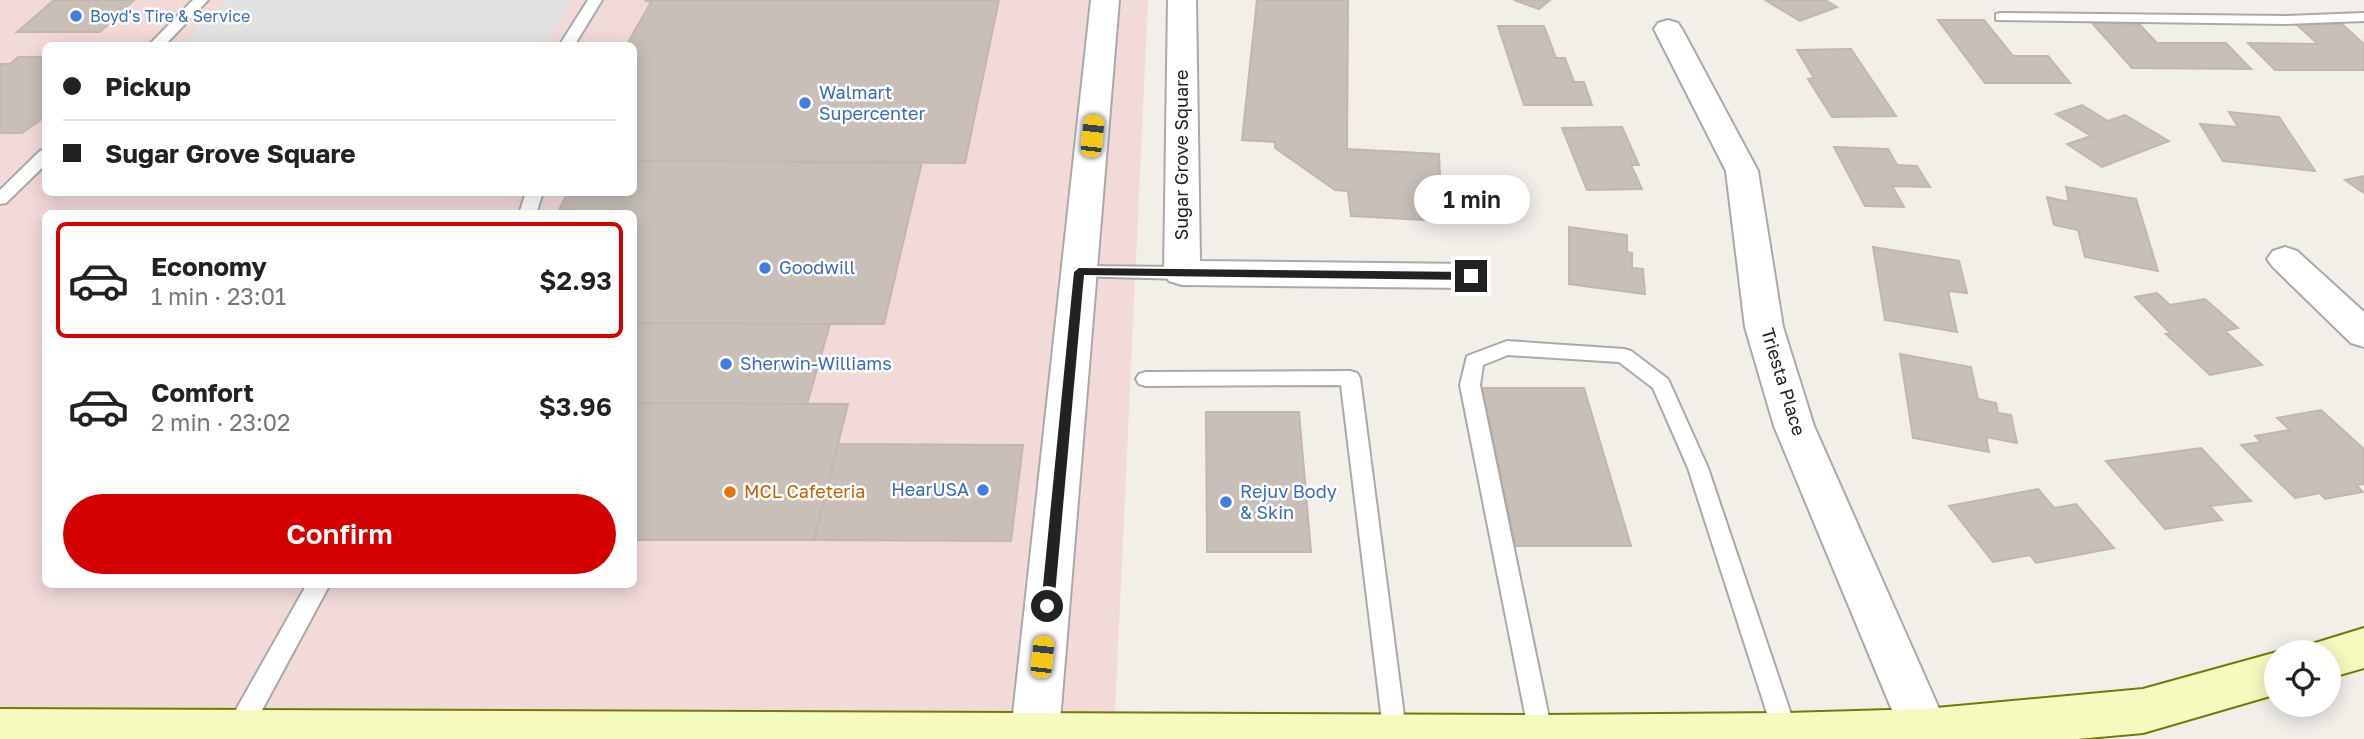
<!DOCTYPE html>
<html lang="en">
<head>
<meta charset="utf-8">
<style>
  :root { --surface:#fff; --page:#f6f6f6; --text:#222; --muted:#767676; --line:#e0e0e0; --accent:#d40000 }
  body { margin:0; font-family:"Golos Text",sans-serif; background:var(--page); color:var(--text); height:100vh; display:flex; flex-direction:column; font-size:26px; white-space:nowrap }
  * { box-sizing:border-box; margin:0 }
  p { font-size:23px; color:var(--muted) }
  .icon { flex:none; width:38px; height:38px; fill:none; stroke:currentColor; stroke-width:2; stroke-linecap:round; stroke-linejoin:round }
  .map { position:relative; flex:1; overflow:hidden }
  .details { position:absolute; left:42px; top:210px; width:595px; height:378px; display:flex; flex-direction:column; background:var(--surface); border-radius:10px; box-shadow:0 4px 18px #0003 }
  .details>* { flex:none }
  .top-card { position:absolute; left:42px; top:42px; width:595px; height:154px; border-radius:10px; box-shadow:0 4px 18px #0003; display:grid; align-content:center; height:154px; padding:0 21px; background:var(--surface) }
  .fabs { position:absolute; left:2264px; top:640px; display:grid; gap:14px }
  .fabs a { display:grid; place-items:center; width:77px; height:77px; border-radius:50%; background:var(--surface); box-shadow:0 4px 18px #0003; font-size:35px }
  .end { position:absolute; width:32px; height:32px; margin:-16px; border:9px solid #222; background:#fff; box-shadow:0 0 0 4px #fff }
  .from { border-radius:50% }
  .bubble { position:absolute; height:49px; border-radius:24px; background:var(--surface); box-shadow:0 4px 18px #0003; font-size:23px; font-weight:600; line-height:49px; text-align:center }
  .car { position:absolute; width:21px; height:42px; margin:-21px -10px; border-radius:9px; box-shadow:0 0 5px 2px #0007; background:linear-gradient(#f5c518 24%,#345 0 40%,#f5c518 0 76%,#345 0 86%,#f5c518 0) }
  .top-card b { display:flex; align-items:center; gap:24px; height:66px; font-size:26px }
  .top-card b+b { border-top:2px solid var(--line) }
  .top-card i { width:18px; height:18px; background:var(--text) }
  ul { padding:12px 0 0; list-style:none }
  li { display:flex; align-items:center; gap:21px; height:116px; margin:0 14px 10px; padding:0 7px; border:4px solid transparent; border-radius:10px }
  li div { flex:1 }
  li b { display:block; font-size:26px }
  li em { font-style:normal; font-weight:600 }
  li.on { border-color:var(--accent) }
  li>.icon { width:63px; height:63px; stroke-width:1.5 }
  .button { display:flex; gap:14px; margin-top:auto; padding:14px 21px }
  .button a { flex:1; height:80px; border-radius:42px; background:var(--accent); color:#fff; font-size:28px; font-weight:600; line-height:80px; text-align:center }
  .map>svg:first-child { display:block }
</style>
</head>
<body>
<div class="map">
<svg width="2364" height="739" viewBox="0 0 2364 739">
  <rect width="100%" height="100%" fill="#f2efe9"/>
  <path fill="#f2dad9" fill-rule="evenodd" d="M0 0H1148L1114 734 0 733ZM46 46H634V192H46ZM46 214H634V584H46Z"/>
  <path fill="#e2e2e2" d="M225 0H573L544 45H180Z"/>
  <path fill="#c7bfb8" stroke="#c4b6ab" stroke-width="2" d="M54 0H134L100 32H17Z
    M644 0H999L965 163 634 161V46H626L651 2Z
    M1257 0H1348L1347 149 1439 154 1442 221 1351 216 1348 191 1335 190 1275 148V142L1242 140Z
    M1514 0H1550L1539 9Z
    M1765 0H1825L1837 7 1800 21Z
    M1938 20H1984L2013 56H2048L2070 83H1985Z
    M2092 23 2139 24 2157 43H2226L2251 69 2132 68Z
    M2296 24H2342L2364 44V70H2275L2248 43 2318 44Z
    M1498 26H1544L1556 58H1565L1574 82H1584L1592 105H1524Z
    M1851 49 1896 116 1832 117 1808 79 1814 78 1797 50Z
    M18 57H46V116L22 133H0V64H10Z
    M2082 105 2108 121 2125 115 2169 141 2102 167 2067 144 2091 136 2056 114Z
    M2229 112 2279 117 2315 171 2223 161 2200 124 2238 127Z
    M1622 127 1639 165H1631L1642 189 1587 190 1562 128Z
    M1834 147 1888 149 1897 165 1917 166 1930 187 1892 186 1904 207 1865 206Z
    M634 161 922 162 884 324 634 323V214H557L568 192H634Z
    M2364 176V193L2345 180Z
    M2066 187 2136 199 2158 271 2085 257 2078 230 2054 225 2047 197 2069 202Z
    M1569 227 1627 235V252L1632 253V268L1643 269 1645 294 1569 284Z
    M1873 247 1959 261 1967 293 1948 291 1957 332 1885 320Z
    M2157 293 2170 305 2205 299 2238 328 2225 331 2262 365 2210 375 2166 334H2171L2135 297Z
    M634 323 830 324 807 404 634 403Z
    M1900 354 1971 367 1978 399 1996 403 1998 413 2011 415 2017 443 1986 437 1989 452 1913 438Z
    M1482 388H1584L1631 546H1516Z
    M634 403 848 404 814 540H634Z
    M2321 410 2364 449V484L2356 485 2363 492 2325 499 2320 493 2295 498 2241 445 2261 442 2255 436 2290 430 2277 418Z
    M1206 412H1299L1311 552H1207Z
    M838 444 1023 445 1011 541 814 540Z
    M2201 448 2251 501 2210 506 2222 520 2165 529 2106 461Z
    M2038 489 2054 508 2076 504 2114 548 2036 563 2030 555 1993 562 1949 506Z"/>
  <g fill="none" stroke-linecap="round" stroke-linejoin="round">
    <g stroke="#a9a9a9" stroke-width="4">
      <path id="lane" d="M193 0H208L164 46H148Z
        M588 0H602L574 46H559Z
        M2001 13 2285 16 2364 13V21L2285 24 1996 20V14Z
        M46 149V164L6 203 0 204V190L40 151Z
        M526 192H543L536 214H519Z
        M1079 266 1182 267 1191 273 1182 279 1073 276 1070 272 1073 268Z
        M1507 341 1624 349 1631 351 1668 379 1708 468 1798 735 1796 739H1776L1774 735 1688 468 1653 388 1619 362 1508 355 1483 365 1480 385 1553 737 1530 739 1460 385 1467 356Z
        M1350 371 1357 373 1360 378 1407 739 1384 737 1341 385 1146 386 1139 384 1136 379 1139 374 1146 372Z
        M307 584H330L247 738H229L226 730 229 722Z"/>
    </g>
    <g stroke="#a9a9a9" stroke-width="4">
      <path id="street" d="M1091 0H1119L1059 733 1057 739H1013L1011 733Z
        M1168 0H1196L1200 261 1470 264 1483 268 1488 276 1483 284 1470 288 1182 285 1169 281 1164 273Z
        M1668 20 1678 23 1682 29 1758 171 1783 327 1814 426 1949 731 1946 739H1904L1774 426 1745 327 1726 171 1654 29 1658 23Z
        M2285 247 2297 251 2364 312V347L2351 343 2273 267 2267 259 2273 251Z"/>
    </g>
    <g stroke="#707d05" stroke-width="4">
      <path id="secondary" d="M2364 628V668L2329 678V653H2308L2312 644Z
        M2277 652V694L2143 733 2077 739H0V709L1541 715 1786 713 1925 709 2143 689Z"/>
    </g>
    <use href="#lane" fill="#fff" fill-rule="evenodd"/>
    <use href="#street" fill="#fff" fill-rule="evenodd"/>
    <use href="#secondary" fill="#f7fabf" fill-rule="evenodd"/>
  </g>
  <path fill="#222" d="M1079 268 1471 272 1476 276 1471 280 1084 275 1054 606 1047 612 1041 606 1074 272Z"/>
  <g fill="#3f7fe0" stroke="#fff" stroke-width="2.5">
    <circle cx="76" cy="16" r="7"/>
    <circle cx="805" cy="103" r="7"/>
    <circle cx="765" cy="268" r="7"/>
    <circle cx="726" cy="364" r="7"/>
    <circle cx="983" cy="490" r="7"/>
    <circle cx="1226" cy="502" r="7"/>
  </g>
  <circle fill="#e8710a" stroke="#fff" stroke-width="2.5" cx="730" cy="492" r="7"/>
  <g text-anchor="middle" stroke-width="5" stroke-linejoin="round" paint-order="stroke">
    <g font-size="16" fill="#366cbe" stroke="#fff" text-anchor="start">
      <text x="90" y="22">Boyd's Tire &amp; Service</text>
    </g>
    <g font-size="18" fill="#366cbe" stroke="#fff" text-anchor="start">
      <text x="819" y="99">Walmart<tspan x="819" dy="21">Supercenter</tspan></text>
      <text x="779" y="274">Goodwill</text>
      <text x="740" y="370">Sherwin-Williams</text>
      <text x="969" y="496" text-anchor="end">HearUSA</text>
      <text x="1240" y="498">Rejuv Body<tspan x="1240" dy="21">&amp; Skin</tspan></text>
    </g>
    <g font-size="18" fill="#222" stroke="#fff">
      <text transform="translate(1182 155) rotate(-90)" y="6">Sugar Grove Square</text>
      <text transform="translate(1783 382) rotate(73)" y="6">Triesta Place</text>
    </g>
    <g font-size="18" fill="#c56008" stroke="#fff" text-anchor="start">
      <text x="744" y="498">MCL Cafeteria</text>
    </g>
  </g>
</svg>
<div class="fabs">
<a><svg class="icon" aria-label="locate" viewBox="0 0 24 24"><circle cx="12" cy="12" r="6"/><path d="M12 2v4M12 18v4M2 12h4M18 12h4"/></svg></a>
</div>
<i class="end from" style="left:1047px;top:606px"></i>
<i class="end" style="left:1471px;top:276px"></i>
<div class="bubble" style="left:1414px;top:175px;width:116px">1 min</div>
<i class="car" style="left:1092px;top:136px;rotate:6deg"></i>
<i class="car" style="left:1042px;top:657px;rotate:6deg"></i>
<div class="top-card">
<b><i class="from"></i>Pickup</b>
<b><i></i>Sugar Grove Square</b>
</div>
<section class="details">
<ul>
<li class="on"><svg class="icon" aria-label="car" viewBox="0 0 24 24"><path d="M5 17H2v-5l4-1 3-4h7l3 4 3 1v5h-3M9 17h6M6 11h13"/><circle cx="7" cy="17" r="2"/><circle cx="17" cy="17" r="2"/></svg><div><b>Economy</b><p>1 min · 23:01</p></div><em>$2.93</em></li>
<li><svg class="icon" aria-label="car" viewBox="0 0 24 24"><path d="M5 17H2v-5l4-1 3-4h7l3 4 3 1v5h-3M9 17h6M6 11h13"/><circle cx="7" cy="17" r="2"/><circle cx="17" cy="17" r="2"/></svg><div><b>Comfort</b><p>2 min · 23:02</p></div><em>$3.96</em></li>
</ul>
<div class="button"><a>Confirm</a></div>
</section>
</div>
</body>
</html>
